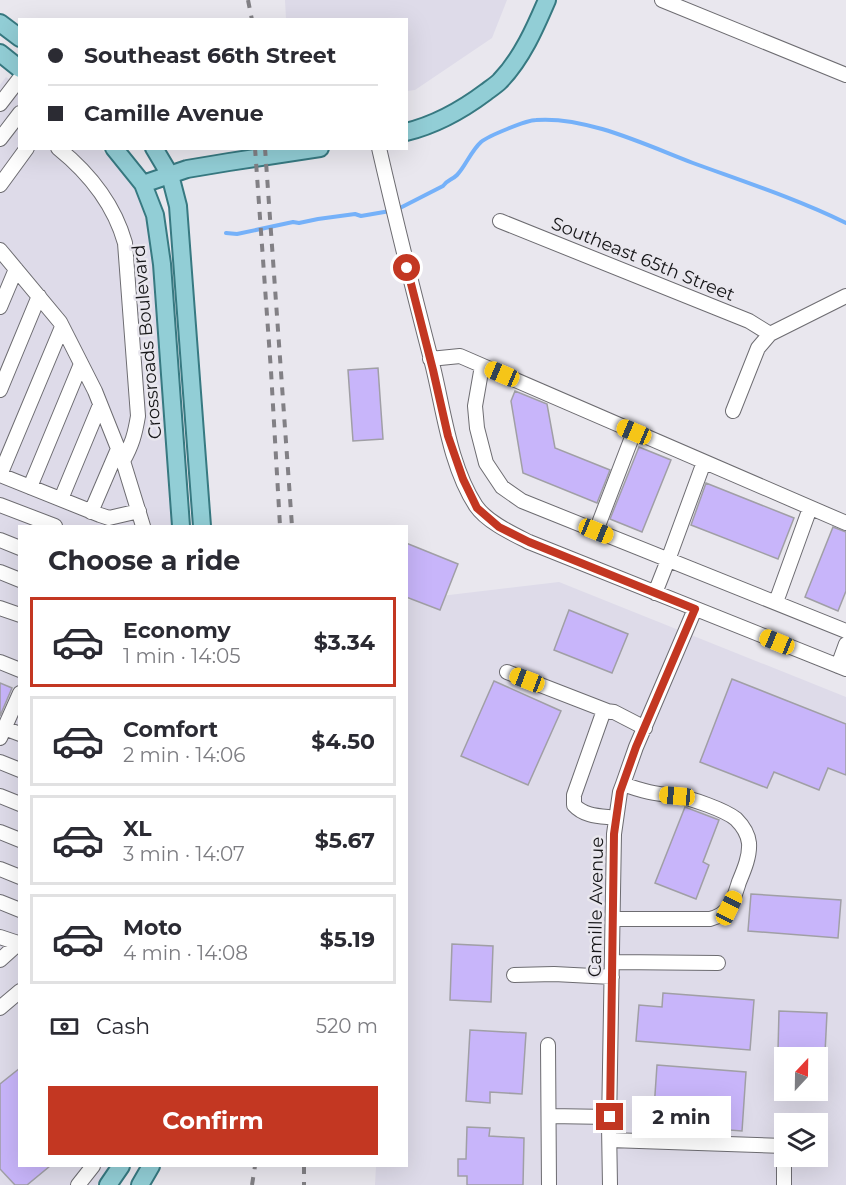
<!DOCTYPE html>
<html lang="en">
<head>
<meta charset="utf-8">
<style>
  :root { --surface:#fff; --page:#f2f2f3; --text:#2b2b33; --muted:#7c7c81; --line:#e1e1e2; --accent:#c33722 }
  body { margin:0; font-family:Montserrat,sans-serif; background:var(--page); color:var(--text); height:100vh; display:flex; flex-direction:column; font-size:22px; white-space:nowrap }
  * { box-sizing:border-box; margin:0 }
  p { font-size:20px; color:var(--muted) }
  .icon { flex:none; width:33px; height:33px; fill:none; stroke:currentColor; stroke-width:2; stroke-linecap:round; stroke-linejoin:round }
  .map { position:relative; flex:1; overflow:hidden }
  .drawer { position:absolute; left:18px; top:525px; width:390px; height:642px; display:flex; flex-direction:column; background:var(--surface); border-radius:0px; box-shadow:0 6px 24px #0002 }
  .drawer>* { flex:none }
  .top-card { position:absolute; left:18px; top:18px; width:390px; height:132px; border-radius:0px; box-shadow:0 6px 24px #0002; display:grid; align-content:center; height:132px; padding:0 30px; background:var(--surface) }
  .needle { width:39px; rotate:22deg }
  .tools { position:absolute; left:774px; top:1047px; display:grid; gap:12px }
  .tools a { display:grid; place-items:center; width:54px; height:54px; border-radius:0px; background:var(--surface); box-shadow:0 6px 24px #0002; font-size:30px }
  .end { position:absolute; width:27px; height:27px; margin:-14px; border:8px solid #c33722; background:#fff; box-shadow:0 0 0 3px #fff }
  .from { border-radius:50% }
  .bubble { position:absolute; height:42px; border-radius:0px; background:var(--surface); box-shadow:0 6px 24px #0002; font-size:20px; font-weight:700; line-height:42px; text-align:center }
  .car { position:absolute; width:18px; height:36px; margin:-18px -9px; border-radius:8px; box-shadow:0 0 4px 2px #0007; background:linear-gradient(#f5c518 24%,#345 0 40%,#f5c518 0 76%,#345 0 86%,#f5c518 0) }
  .top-card b { display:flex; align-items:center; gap:21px; height:57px; font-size:22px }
  .top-card b+b { border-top:2px solid var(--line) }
  .top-card i { width:15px; height:15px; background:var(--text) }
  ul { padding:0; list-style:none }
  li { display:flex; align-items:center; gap:18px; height:90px; margin:0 12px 9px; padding:0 18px; border:3px solid var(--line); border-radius:0px }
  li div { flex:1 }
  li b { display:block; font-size:22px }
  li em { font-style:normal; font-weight:700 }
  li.current { border-color:var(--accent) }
  li>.icon { width:54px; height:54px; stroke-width:1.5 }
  h2 { padding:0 30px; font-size:27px; line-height:72px }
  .pay { display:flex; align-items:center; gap:15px; height:66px; padding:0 30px; font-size:22px }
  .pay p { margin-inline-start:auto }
  .cta { display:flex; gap:12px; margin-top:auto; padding:12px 30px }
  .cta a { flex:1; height:69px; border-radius:0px; background:var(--accent); color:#fff; font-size:24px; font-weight:700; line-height:69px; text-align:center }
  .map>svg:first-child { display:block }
</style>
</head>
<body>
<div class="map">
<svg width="846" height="1185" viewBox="0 0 846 1185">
  <rect width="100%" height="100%" fill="#e9e7ee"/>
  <path fill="#dedbe9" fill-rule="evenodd" d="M285 0H507L492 38 415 90 407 91 406 20 286 19Z
    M6 77 19 87 20 148 101 149 132 180 145 213 155 266 173 526H20V1166H112L97 1185H0V85Z
    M559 582 846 697V1185H375L376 1166H406L407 600ZM784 1058H818V1090H784ZM784 1124H818V1156H784Z"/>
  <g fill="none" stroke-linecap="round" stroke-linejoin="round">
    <path stroke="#75b1f9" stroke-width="4" d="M398 209 443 186C447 180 452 180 457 175 465 167 471 151 481 142 488 136 527 120 536 120 586 116 646 145 693 163 745 182 797 199 846 223
      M226 233 237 234 293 222 299 223 318 219 355 214 361 216 390 211"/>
  </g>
  <path fill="#c8b5fa" stroke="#a09fa5" stroke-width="1.5" d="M378 368 383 439 353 441 348 370Z
    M515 391 547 404 555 448 610 470 597 503 523 473 511 401Z
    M639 447 671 460 642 532 610 519Z
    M706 483 794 518 778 559 691 525Z
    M833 527 846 532V591L838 611 805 597Z
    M406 543 458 564 440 610 406 597Z
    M569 610 628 634 612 673 554 650Z
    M732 679 846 724V775L828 768 819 790 774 772 767 788 700 762Z
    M494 681 561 711 528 785 461 756Z
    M0 683 12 688 0 716Z
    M685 807 719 820 703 862 709 865 696 899 655 883Z
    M751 894 841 900 838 938 748 931Z
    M452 944 493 946 491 1002 450 1000Z
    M663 993 754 1000 750 1050 636 1041 639 1005 662 1007Z
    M779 1011 827 1013 825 1053 778 1051Z
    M470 1030 526 1033 522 1094 490 1092V1103L466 1101Z
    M657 1065 746 1072 742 1131 653 1124Z
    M20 1068V1166H50L27 1185H15L0 1169V1084Z
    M467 1127 490 1128 489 1136 524 1138 523 1185H467V1176H458V1159H466Z"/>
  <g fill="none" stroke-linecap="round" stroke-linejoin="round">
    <g stroke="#6d6c71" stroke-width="16">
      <path id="minor" d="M662 0 846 75
        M0 104 20 78
        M0 139 20 113
        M58 148C89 173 114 204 125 243L138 416C135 434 132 445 123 461
        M379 148C396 222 414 294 433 367 444 412 450 466 476 506 487 522 513 534 529 542L846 669
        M0 185 27 148
        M500 221 749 321 770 334
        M0 250 60 322 95 391 123 461 143 526
        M0 307 16 269
        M430 359 460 356 846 523
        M482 366 475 406 477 428 486 463 502 487 522 501 846 631
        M0 390 39 296
        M733 411 758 348 770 334 846 296
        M0 475 62 327
        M0 475 100 515 109 518 139 511
        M30 487 81 364
        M61 499 100 405
        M0 505 55 526
        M91 512 118 449
        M596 531 634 432
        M0 540 20 548
        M0 572 20 580
        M655 593 668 560 704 462
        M776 602 810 508
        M0 608 20 615
        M0 662 20 670
        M838 666 846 644
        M507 672 610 712
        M4 728 20 734
        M0 738 20 693
        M0 762 20 770
        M0 796 20 804
        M616 818C601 816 585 817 574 805V795L603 713 606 711 614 712 645 728
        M0 832 20 840
        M0 869 20 877
        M0 902 20 910
        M614 919H710C730 914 733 901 739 882 744 870 750 856 749 843 748 834 742 825 736 819 725 810 691 798 676 796 667 795 658 794 649 792 640 790 631 787 623 784
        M0 937 18 943
        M0 960 20 942
        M613 962 718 963
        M514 975 554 974 612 977
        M0 1008 20 991
        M548 1045 549 1185
        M549 1116 610 1117
        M610 1140 784 1146V1185
        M78 1185 93 1166
        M610 1185 609 1126 614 834 620 792 623 784 636 747 695 609"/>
    </g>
    <g stroke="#377981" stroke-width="20">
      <path id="major" d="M0 23 20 38
        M0 53 20 69
        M406 132C435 125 462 110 486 92 490 89 496 85 500 81 522 58 535 28 547 0
        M114 148 143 184 155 215 162 264 181 526
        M154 148 170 175 178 206 202 526
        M143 184 187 169 229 162 320 148
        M108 1185 121 1166
        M140 1185 151 1166"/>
    </g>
    <use href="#minor" stroke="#fff" stroke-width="14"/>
    <use href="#major" stroke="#92ced6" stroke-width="16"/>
    <path stroke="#828085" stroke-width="4" stroke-dasharray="8 8" stroke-linecap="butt" d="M248 0 252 20
      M255 148 271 371 280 526
      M265 148 292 526
      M304 1166V1185
      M252 1185 255 1166"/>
  </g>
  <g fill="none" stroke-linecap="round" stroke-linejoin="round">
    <path stroke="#c33722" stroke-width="8" d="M407 268 433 370 448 436 463 479 477 508 499 527 529 542 695 609 636 747 620 792 614 834 610 1117"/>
  </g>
  <g text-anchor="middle" stroke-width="5" stroke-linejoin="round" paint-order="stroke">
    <g font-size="18" fill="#161618" stroke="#e9e7ee">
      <text transform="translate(643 259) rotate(22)" y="6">Southeast 65th Street</text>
      <text transform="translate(147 342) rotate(-95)" y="6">Crossroads Boulevard</text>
      <text transform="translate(596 907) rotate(-89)" y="6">Camille Avenue</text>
    </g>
  </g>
</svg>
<div class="tools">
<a><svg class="needle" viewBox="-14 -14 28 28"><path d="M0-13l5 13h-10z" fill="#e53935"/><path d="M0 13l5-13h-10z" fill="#7c7c81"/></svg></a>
<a><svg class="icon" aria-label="layers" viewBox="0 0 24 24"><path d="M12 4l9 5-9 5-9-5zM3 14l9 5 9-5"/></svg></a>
</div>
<i class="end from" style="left:407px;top:268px"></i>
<i class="end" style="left:610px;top:1117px"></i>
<div class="bubble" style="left:632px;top:1096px;width:99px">2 min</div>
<i class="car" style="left:502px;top:374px;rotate:293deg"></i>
<i class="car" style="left:634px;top:432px;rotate:293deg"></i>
<i class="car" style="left:596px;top:531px;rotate:112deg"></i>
<i class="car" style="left:777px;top:642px;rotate:292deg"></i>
<i class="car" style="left:527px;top:680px;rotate:291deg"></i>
<i class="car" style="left:677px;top:796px;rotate:275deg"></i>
<i class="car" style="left:729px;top:908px;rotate:26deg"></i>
<div class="top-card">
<b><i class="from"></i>Southeast 66th Street</b>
<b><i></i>Camille Avenue</b>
</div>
<section class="drawer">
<h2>Choose a ride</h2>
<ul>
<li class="current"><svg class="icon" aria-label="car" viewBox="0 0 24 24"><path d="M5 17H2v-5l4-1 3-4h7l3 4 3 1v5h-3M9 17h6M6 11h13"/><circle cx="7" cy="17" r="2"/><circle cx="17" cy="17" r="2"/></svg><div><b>Economy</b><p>1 min · 14:05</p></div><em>$3.34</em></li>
<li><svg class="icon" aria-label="car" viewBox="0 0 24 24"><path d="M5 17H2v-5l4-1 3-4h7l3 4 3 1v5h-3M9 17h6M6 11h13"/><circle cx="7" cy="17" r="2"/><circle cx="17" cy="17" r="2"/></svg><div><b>Comfort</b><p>2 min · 14:06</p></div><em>$4.50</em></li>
<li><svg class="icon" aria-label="car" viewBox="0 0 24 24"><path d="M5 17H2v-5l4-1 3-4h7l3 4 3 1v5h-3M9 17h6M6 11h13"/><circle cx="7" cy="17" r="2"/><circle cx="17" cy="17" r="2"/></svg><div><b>XL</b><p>3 min · 14:07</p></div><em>$5.67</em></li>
<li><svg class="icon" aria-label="car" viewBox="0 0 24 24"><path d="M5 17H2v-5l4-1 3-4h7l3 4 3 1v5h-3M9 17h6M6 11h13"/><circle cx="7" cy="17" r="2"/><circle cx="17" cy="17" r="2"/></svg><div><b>Moto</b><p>4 min · 14:08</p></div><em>$5.19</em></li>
</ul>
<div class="pay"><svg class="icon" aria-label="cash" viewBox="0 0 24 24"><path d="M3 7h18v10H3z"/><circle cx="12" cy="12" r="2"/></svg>Cash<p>520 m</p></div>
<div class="cta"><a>Confirm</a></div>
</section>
</div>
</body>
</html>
